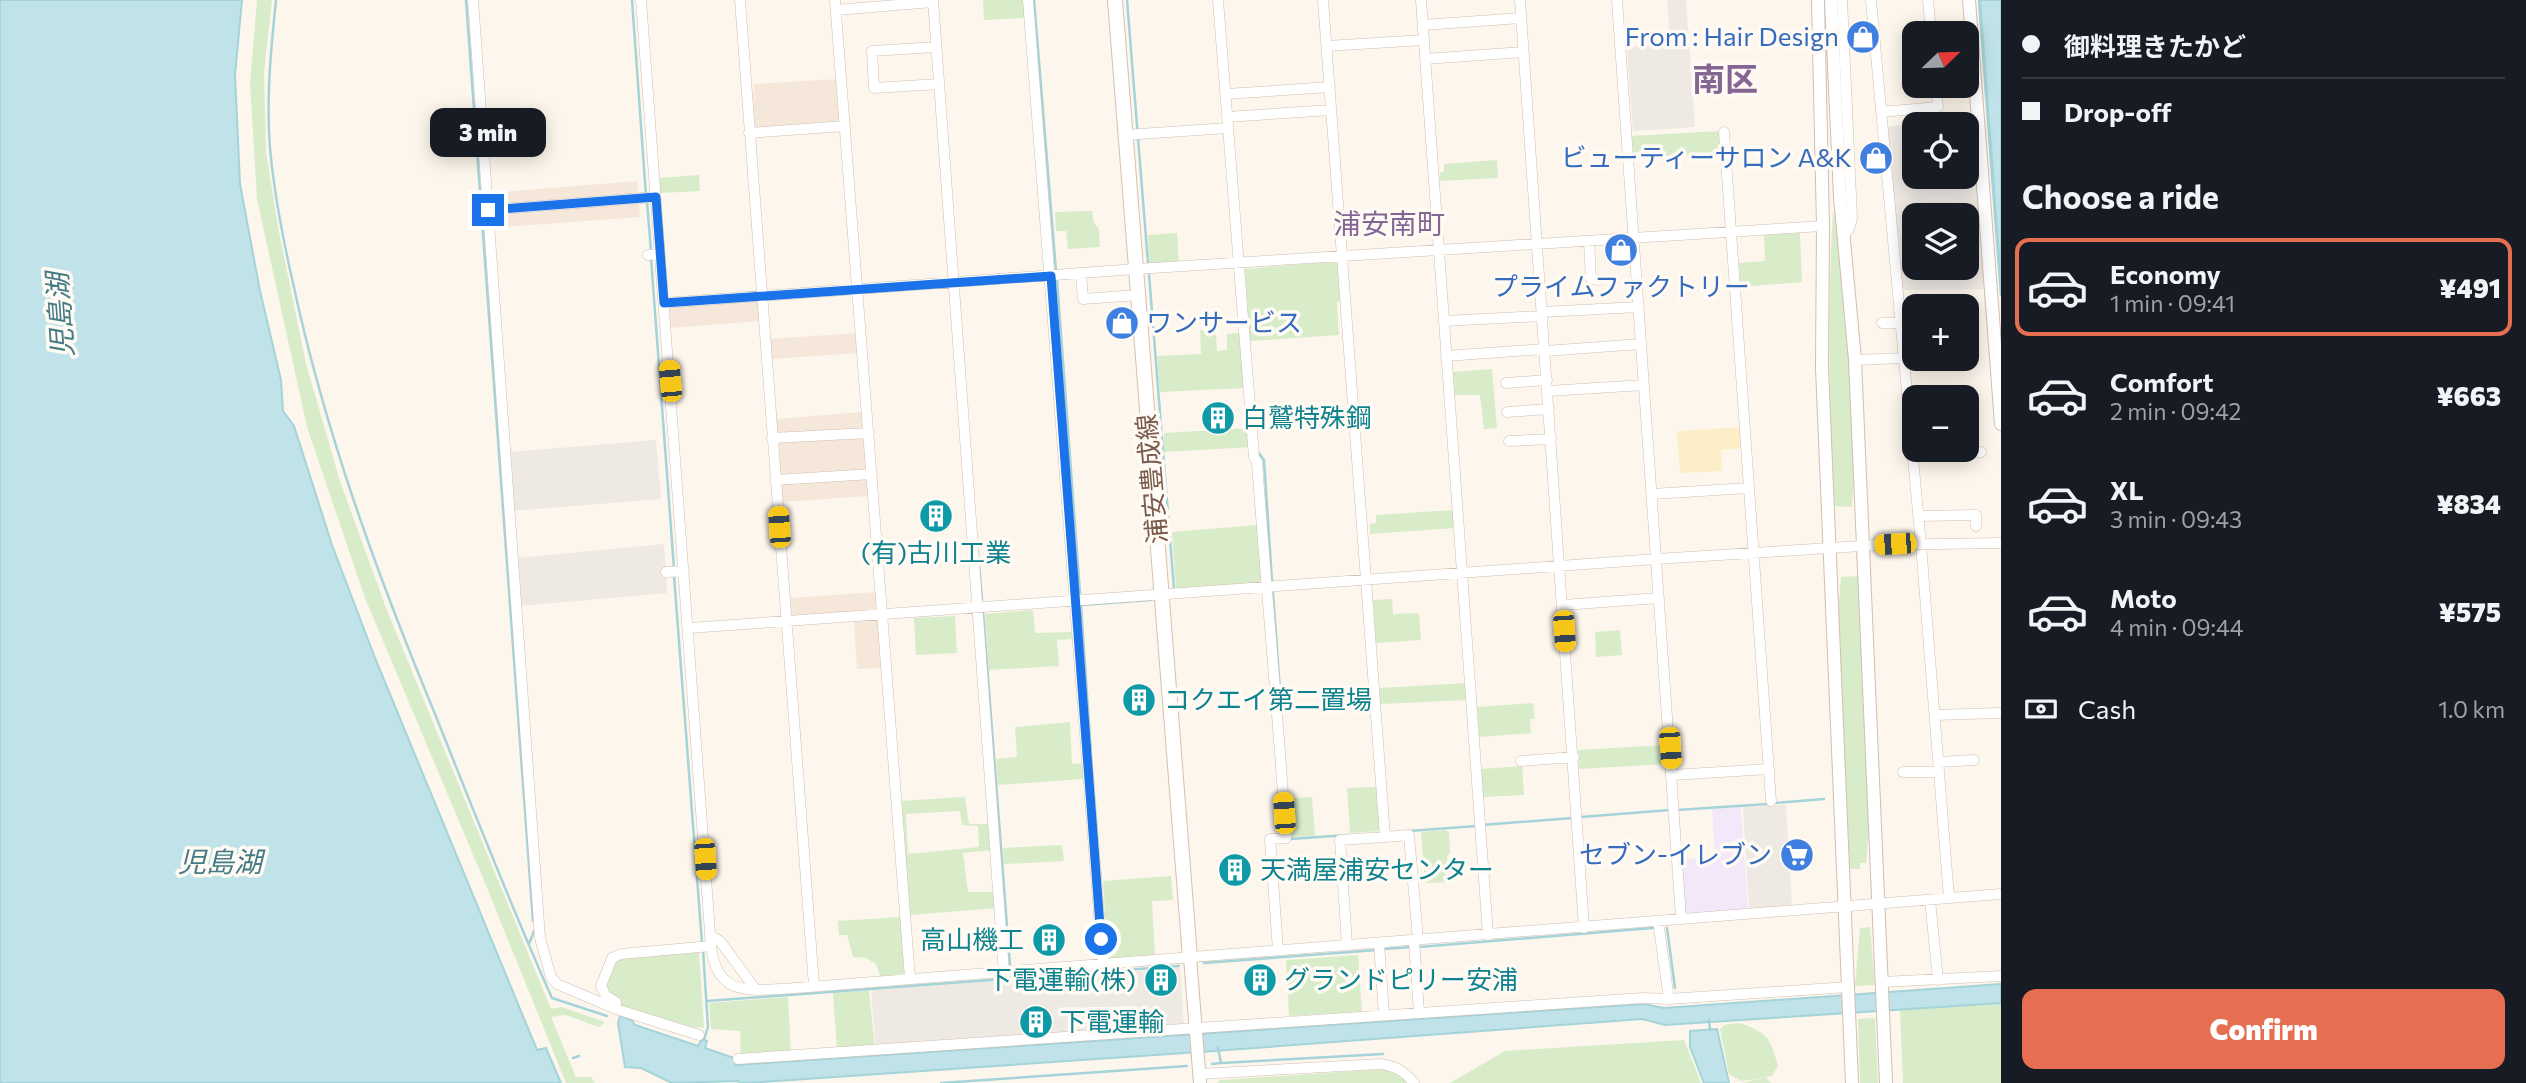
<!DOCTYPE html>
<html lang="en">
<head>
<meta charset="utf-8">
<style>
  :root { --surface:#171b24; --page:#20242c; --text:#f1f3f6; --muted:#9ea1a6; --line:#363941; --accent:#e76f51 }
  body { margin:0; font-family:Commissioner,"Noto Sans JP",sans-serif; background:var(--page); color:var(--text); height:100vh; display:flex; flex-direction:column; font-size:26px; white-space:nowrap }
  * { box-sizing:border-box; margin:0 }
  p { font-size:23px; color:var(--muted) }
  .icon { flex:none; width:38px; height:38px; fill:none; stroke:currentColor; stroke-width:2; stroke-linecap:round; stroke-linejoin:round }
  .map { position:relative; flex:1; overflow:hidden }
  .panel { display:flex; flex-direction:column; background:var(--surface); width:525px }
  .panel>* { flex:none }
  .guide { display:grid; align-content:center; height:154px; padding:0 21px; background:var(--surface) }
  .needle { width:46px; rotate:67deg }
  .fabs { position:absolute; left:1902px; top:21px; display:grid; gap:14px }
  .fabs a { display:grid; place-items:center; width:77px; height:77px; border-radius:14px; background:var(--surface); box-shadow:0 4px 18px #0003; font-size:35px }
  .end { position:absolute; width:32px; height:32px; margin:-16px; border:9px solid #1a73e8; background:#fff; box-shadow:0 0 0 4px #fff }
  .from { border-radius:50% }
  .bubble { position:absolute; height:49px; border-radius:14px; background:var(--surface); box-shadow:0 4px 18px #0003; font-size:23px; font-weight:800; line-height:49px; text-align:center }
  .car { position:absolute; width:21px; height:42px; margin:-21px -10px; border-radius:9px; box-shadow:0 0 5px 2px #0007; background:linear-gradient(#f5c518 24%,#345 0 40%,#f5c518 0 76%,#345 0 86%,#f5c518 0) }
  .guide b { display:flex; align-items:center; gap:24px; height:66px; font-size:26px }
  .guide b+b { border-top:2px solid var(--line) }
  .guide i { width:18px; height:18px; background:var(--text) }
  ul { padding:0; list-style:none }
  li { display:flex; align-items:center; gap:21px; height:98px; margin:0 14px 10px; padding:0 7px; border:4px solid transparent; border-radius:14px }
  li div { flex:1 }
  li b { display:block; font-size:26px }
  li em { font-style:normal; font-weight:800 }
  li.current { border-color:var(--accent) }
  li>.icon { width:63px; height:63px; stroke-width:1.5 }
  h2 { padding:0 21px; font-size:32px; line-height:84px }
  .pay { display:flex; align-items:center; gap:18px; height:77px; padding:0 21px; font-size:26px }
  .pay p { margin-inline-start:auto }
  .cta { display:flex; gap:14px; margin-top:auto; padding:14px 21px }
  .cta a { flex:1; height:80px; border-radius:14px; background:var(--accent); color:#fff; font-size:28px; font-weight:800; line-height:80px; text-align:center }
  main { display:flex; flex:1; min-height:0 }
  .map>svg:first-child { display:block }
</style>
</head>
<body>
<main>
<div class="map">
<svg width="2001" height="1083" viewBox="0 0 2001 1083">
  <rect width="100%" height="100%" fill="#fdf6ec"/>
  <path fill="#f5e8da" d="M838 79 842 123 755 130 753 84Z
    M637 181 640 217 492 228 489 193Z
    M758 300 760 321 670 328 669 307Z
    M857 333 858 353 771 359 770 339Z
    M863 412 869 496 782 502 776 419Z
    M877 592 878 610 791 617 790 598Z
    M880 620 882 668 857 669 854 622Z"/>
  <path fill="#efe9e4" fill-rule="evenodd" d="M1667 0H1686L1695 127 1633 131 1627 47 1670 44Z
    M1972 120 1984 289 1901 290 1888 138 1889 126 1914 124V177H1967V124H1916ZM1914 215H1967V268H1914Z
    M656 440 661 499 513 511 510 452Z
    M664 544 667 593 520 606 517 558Z
    M1786 805 1792 907 1749 909 1743 807Z
    M1180 968 1184 1026 876 1048 871 990Z"/>
  <path fill="#f3e8fa" d="M1741 807 1748 910 1685 913 1680 860 1715 857 1712 809Z"/>
  <path fill="#d8ecc9" fill-rule="evenodd" d="M257 0H272L264 72 266 152 278 227 306 364 340 481 386 608 551 1009 562 1007 605 1022 599 1027 565 1015 551 1017 576 1077H591L595 1083H566L485 883 365 598 307 427 257 199 250 83Z
    M983 0H1025L1026 15 1023 18 984 20Z
    M1721 131 1722 153 1633 158 1632 136Z
    M1497 160 1498 178 1439 181 1440 173 1444 171V164Z
    M699 175 700 191 660 193V178Z
    M1092 211 1094 223 1099 229 1100 247 1068 249 1066 231H1056L1055 212Z
    M1833 211 1837 222C1846 316 1859 412 1852 507L1835 506C1829 407 1827 309 1833 211Z
    M1177 233 1179 264 1149 265 1148 235Z
    M1800 233 1802 282 1740 287 1739 263 1765 261 1764 235Z
    M1339 261 1342 301 1337 302 1339 335 1250 341 1245 269Z
    M1200 330 1216 335 1217 351 1227 350V334L1242 333 1245 388 1160 392 1157 356 1201 354Z
    M1492 369 1497 428 1484 429 1480 395H1455L1453 372Z
    M1249 428 1251 447 1164 452V433Z
    M1453 510 1455 528 1370 534V524L1376 523V515Z
    M1257 525 1261 579 1257 584 1176 589 1172 532Z
    M1860 576 1869 826 1866 863H1860V869H1850L1838 616 1841 577Z
    M1392 599 1393 614 1419 613 1421 640 1376 643 1373 600Z
    M1033 610 1035 633 1073 632 1074 639 1057 640 1059 666 989 670 985 614Z
    M955 616 957 653 916 655 914 618Z
    M1620 630 1622 655 1596 657 1595 632Z
    M1466 683 1468 700 1380 704 1379 688Z
    M1533 703 1535 719H1530L1531 733 1479 737 1477 707Z
    M1070 722 1072 764 1084 763V779L998 785 996 759 1017 757 1015 727Z
    M1665 745 1666 764 1579 769 1578 750Z
    M1522 766 1524 795 1483 797 1481 769Z
    M1377 787 1381 831 1350 833 1347 788Z
    M962 797 965 798 969 824H990L992 850 963 853 968 892H995L997 908 909 915 902 801ZM960 811 962 825 978 826 979 847 908 854 906 814Z
    M1312 797 1315 836 1292 837 1290 801 1293 798Z
    M1446 830 1449 833 1450 853 1447 856 1448 882 1425 883 1421 832Z
    M1062 845 1064 861 1004 864 1003 848Z
    M1171 876 1173 900 1152 901 1155 956 1108 959 1103 881Z
    M901 917 906 971 903 975 880 976 876 964 866 958 853 957 847 935H839L838 921Z
    M1870 927 1875 985 1855 986 1860 928Z
    M699 951 704 1028 674 1025 622 1006 618 999 605 989 614 962 620 958Z
    M1358 955 1362 1012 1289 1016 1286 960Z
    M869 990 875 1047 837 1049 833 993Z
    M788 997 791 1053 741 1056 740 1031 711 1029 709 1003Z
    M2001 1003V1083H1903L1900 1010Z
    M1875 1018 1878 1083H1860L1858 1019Z
    M1740 1023C1768 1033 1770 1038 1778 1066L1772 1076 1766 1077 1771 1083H1742L1763 1078 1741 1081 1729 1074 1720 1029 1724 1025Z
    M1684 1040 1701 1083H1450L1505 1051Z
    M1387 1069 1402 1074 1408 1083H1217L1220 1080Z"/>
  <path fill="#fcefc7" d="M1742 427 1743 448 1721 450 1722 471 1680 473 1677 431Z"/>
  <path fill="#bfe3e8" stroke="#a5d3da" stroke-width="2" d="M0 0H242L235 75 240 184 260 291 281 380 283 411 294 426 332 545 375 658 537 1050 546 1048 561 1083H0Z
    M1980 0H2001V282Z
    M2001 984V1003L1665 1025 1642 1019 1214 1051 747 1083H740L738 1081 672 1083 641 1068 625 1067 618 1023 620 1016 632 1020 635 1025 698 1046 702 1039 707 1041 705 1048 734 1058 736 1065 1643 1004 1664 1008Z
    M1717 1029 1729 1083H1704L1690 1047V1031Z"/>
  <g fill="none" stroke-linecap="round" stroke-linejoin="round">
    <path stroke="#a5d3da" stroke-width="2.5" d="M276 0C271 49 266 98 270 148 274 193 283 239 293 283 325 432 377 574 435 714 473 809 510 904 552 998L607 1016
      M466 0 533 921
      M632 0 646 196
      M1034 0 1056 271
      M1127 0 1148 263
      M1979 0 2001 295
      M647 202 651 251
      M651 258 674 569
      M1149 274 1174 589
      M1057 279 1080 593
      M1258 452 1264 460 1272 581
      M977 542 982 599
      M674 576 702 943
      M1273 593 1280 691
      M983 612 1010 965
      M1091 754 1081 605 1151 600
      M1775 803 1824 799
      M1677 810 1768 804
      M1581 817 1670 810
      M1482 825 1573 818
      M1409 831 1476 826
      M1290 839 1348 835
      M1667 928 1675 988
      M529 944 534 931
      M1419 947 1653 928
      M703 949 708 1027 704 1040
      M1384 949 1412 947
      M1204 963 1377 950
      M707 1001 1179 966
      M1709 1020 1710 1030
      M1218 1048 1221 1063 1383 1054
      M573 1058 579 1056
      M1212 1064 1221 1063
      M941 1083 1187 1066"/>
    <g stroke="#d1beb0" stroke-width="11">
      <path id="minor" d="M473 0 540 938 551 977 557 984 616 1009 699 1035
        M641 0 711 946C716 993 744 991 783 989L2001 894
        M740 0 814 986
        M835 0 910 979
        M933 0 1004 972
        M1028 0 1103 965
        M1218 0 1254 457 1257 462C1266 587 1278 712 1286 838L1270 839 1278 950
        M1323 0 1385 837 1409 835 1418 940
        M1421 0 1488 935
        M1520 0 1584 928
        M1617 0 1681 918
        M1842 0 1852 218 1849 229 1843 236
        M1871 0 1921 545 1949 898
        M1928 0 1931 33
        M836 10 933 2
        M1423 25 1521 18
        M1327 46 1424 40
        M936 47 872 51 874 88 939 84
        M1425 59 1523 52
        M1226 94 1330 87
        M1881 112 1938 107 1936 86
        M1227 117 1331 110
        M1724 132 1771 801
        M749 133 845 126
        M1125 135 1228 128
        M488 210 655 197
        M1589 241 1591 279 1599 280
        M648 255 660 254
        M1081 274 1083 299 1138 295
        M664 303 1136 269 1823 226
        M1899 311 1914 310
        M1542 312 1639 307
        M1444 321 1542 316
        M1882 323H1900
        M1545 351 1641 344
        M1446 356 1545 349
        M1855 360 1903 358
        M1506 383 1547 380
        M1548 391 1644 385
        M1507 412 1549 409
        M772 438 869 433
        M1509 441 1551 439
        M1911 456 1981 452
        M775 480 872 474
        M1652 494 1749 488
        M1918 516 1976 515V526
        M666 572 684 571
        M1563 605 1659 598
        M689 628 1656 559 1877 545 2001 543
        M1935 715 1999 713
        M1521 761 1574 757
        M1939 762 1974 760
        M1903 772H1939
        M1672 775 1769 769
        M1930 900 1938 980
        M1658 921 1669 999
        M711 936 720 941 756 990
        M1414 941 1419 1012
        M1379 943 1384 1015
        M1347 945 1340 840 1385 837
        M1882 982 2001 976
        M616 1009V1002L606 996 601 986 612 958 621 954 711 946
        M738 1059 1643 998 1669 999 1848 987
        M1199 1074 1380 1064C1396 1066 1404 1071 1414 1083"/>
    </g>
    <g stroke="#d1beb0" stroke-width="14">
      <path id="tertiary" d="M1818 0 1823 226 1822 368 1852 1083
        M1831 0 1840 197 1855 360 1886 1083
        M1969 0 2001 424
        M1190 957 1200 1083"/>
    </g>
    <g stroke="#d6c0b0" stroke-width="16">
      <path id="secondary" d="M1115 0 1190 957"/>
    </g>
    <use href="#minor" stroke="#fff" stroke-width="10"/>
    <use href="#tertiary" stroke="#fff" stroke-width="12"/>
    <use href="#secondary" stroke="#fff" stroke-width="14"/>
  </g>
  <g fill="none" stroke-linecap="round" stroke-linejoin="round">
    <path stroke="#1a73e8" stroke-width="9" d="M488 210 656 197 664 303 1051 276 1101 939"/>
  </g>
  <defs>
    <g id="shop-disc" transform="scale(1.75)"><circle r="9.5" fill="#3f7fe0" stroke="#fffaf3"/><path d="M-5-2.5h2.3a2.7 3.5 0 0 1 5.4 0H5L5.5 6h-11ZM-1.5-2.5h3a1.5 2.3 0 0 0-3 0Z" fill="#fff"/></g>
    <g id="building-disc" transform="scale(1.75)"><circle r="9.5" fill="#0f9aa8" stroke="#fffaf3"/><path d="M-4-6H4V6H1V3H-1V6H-4ZM-2.5-4.3h1.7v1.8h-1.7ZM.8-4.3h1.7v1.8H.8ZM-2.5-1h1.7V.8h-1.7ZM.8-1h1.7V.8H.8Z" fill="#fff"/></g>
    <g id="supermarket-disc" transform="scale(1.75)"><circle r="9.5" fill="#3f7fe0" stroke="#fffaf3"/><path d="M-6-5.5h2.5l.6 2H6L4.5 2H-2.5L-4.4-4H-6ZM-1.5 3.2a1.3 1.3 0 1 0 .1 0ZM3 3.2a1.3 1.3 0 1 0 .1 0Z" fill="#fff"/></g>
  </defs>
  <g fill-rule="evenodd">
    <use href="#shop-disc" x="1863" y="37"/>
    <use href="#shop-disc" x="1876" y="158"/>
    <use href="#shop-disc" x="1621" y="250"/>
    <use href="#shop-disc" x="1122" y="323"/>
    <use href="#building-disc" x="1218" y="418"/>
    <use href="#building-disc" x="936" y="516"/>
    <use href="#building-disc" x="1139" y="700"/>
    <use href="#supermarket-disc" x="1797" y="855"/>
    <use href="#building-disc" x="1235" y="870"/>
    <use href="#building-disc" x="1049" y="940"/>
    <use href="#building-disc" x="1161" y="980"/>
    <use href="#building-disc" x="1260" y="980"/>
    <use href="#building-disc" x="1036" y="1022"/>
  </g>
  <g text-anchor="middle" stroke-width="7" stroke-linejoin="round" paint-order="stroke">
    <g font-size="26" fill="#366cbe" stroke="#fffaf3" text-anchor="end">
      <text x="1839" y="46">From : Hair Design</text>
      <text x="1852" y="167">ビューティーサロン A&amp;K</text>
      <text x="1621" y="296" text-anchor="middle">プライムファクトリー</text>
      <text x="1146" y="332" text-anchor="start">ワンサービス</text>
      <text x="1772" y="864">セブン-イレブン</text>
    </g>
    <g font-size="26" fill="#0d838f" stroke="#fffaf3" text-anchor="start">
      <text x="1242" y="427">白鷲特殊鋼</text>
      <text x="936" y="562" text-anchor="middle">(有)古川工業</text>
      <text x="1164" y="709">コクエイ第二置場</text>
      <text x="1260" y="879">天満屋浦安センター</text>
      <text x="1024" y="949" text-anchor="end">高山機工</text>
      <text x="1136" y="989" text-anchor="end">下電運輸(株)</text>
      <text x="1284" y="989">グランドピリー安浦</text>
      <text x="1060" y="1031">下電運輸</text>
    </g>
    <g font-size="26" fill="#7a5c4d" stroke="#fffaf3">
      <text transform="translate(1152 479) rotate(-95)" y="9">浦安豊成線</text>
    </g>
    <g font-size="28" fill="#846695" stroke="#fffaf3">
      <text x="1389" y="234">浦安南町</text>
    </g>
    <g font-size="28" font-style="italic" fill="#437c86" stroke="#fffaf3">
      <text transform="translate(60 315) rotate(-94)" y="10">児島湖</text>
      <text x="220" y="872">児島湖</text>
    </g>
    <g font-size="33" font-weight="bold" fill="#846695" stroke="#fffaf3">
      <text x="1725" y="91">南区</text>
    </g>
  </g>
</svg>
<div class="fabs">
<a><svg class="needle" viewBox="-14 -14 28 28"><path d="M0-13l5 13h-10z" fill="#e53935"/><path d="M0 13l5-13h-10z" fill="#9ea1a6"/></svg></a>
<a><svg class="icon" aria-label="locate" viewBox="0 0 24 24"><circle cx="12" cy="12" r="6"/><path d="M12 2v4M12 18v4M2 12h4M18 12h4"/></svg></a>
<a><svg class="icon" aria-label="layers" viewBox="0 0 24 24"><path d="M12 4l9 5-9 5-9-5zM3 14l9 5 9-5"/></svg></a>
<a>+</a>
<a>−</a>
</div>
<i class="end from" style="left:1101px;top:939px"></i>
<i class="end" style="left:488px;top:210px"></i>
<div class="bubble" style="left:430px;top:108px;width:116px">3 min</div>
<i class="car" style="left:670px;top:381px;rotate:355deg"></i>
<i class="car" style="left:779px;top:527px;rotate:356deg"></i>
<i class="car" style="left:1895px;top:544px;rotate:267deg"></i>
<i class="car" style="left:1564px;top:631px;rotate:176deg"></i>
<i class="car" style="left:1670px;top:748px;rotate:176deg"></i>
<i class="car" style="left:1284px;top:813px;rotate:356deg"></i>
<i class="car" style="left:705px;top:859px;rotate:176deg"></i>
</div>
<section class="panel">
<div class="guide">
<b><i class="from"></i>御料理きたかど</b>
<b><i></i>Drop-off</b>
</div>
<h2>Choose a ride</h2>
<ul>
<li class="current"><svg class="icon" aria-label="car" viewBox="0 0 24 24"><path d="M5 17H2v-5l4-1 3-4h7l3 4 3 1v5h-3M9 17h6M6 11h13"/><circle cx="7" cy="17" r="2"/><circle cx="17" cy="17" r="2"/></svg><div><b>Economy</b><p>1 min · 09:41</p></div><em>¥491</em></li>
<li><svg class="icon" aria-label="car" viewBox="0 0 24 24"><path d="M5 17H2v-5l4-1 3-4h7l3 4 3 1v5h-3M9 17h6M6 11h13"/><circle cx="7" cy="17" r="2"/><circle cx="17" cy="17" r="2"/></svg><div><b>Comfort</b><p>2 min · 09:42</p></div><em>¥663</em></li>
<li><svg class="icon" aria-label="car" viewBox="0 0 24 24"><path d="M5 17H2v-5l4-1 3-4h7l3 4 3 1v5h-3M9 17h6M6 11h13"/><circle cx="7" cy="17" r="2"/><circle cx="17" cy="17" r="2"/></svg><div><b>XL</b><p>3 min · 09:43</p></div><em>¥834</em></li>
<li><svg class="icon" aria-label="car" viewBox="0 0 24 24"><path d="M5 17H2v-5l4-1 3-4h7l3 4 3 1v5h-3M9 17h6M6 11h13"/><circle cx="7" cy="17" r="2"/><circle cx="17" cy="17" r="2"/></svg><div><b>Moto</b><p>4 min · 09:44</p></div><em>¥575</em></li>
</ul>
<div class="pay"><svg class="icon" aria-label="cash" viewBox="0 0 24 24"><path d="M3 7h18v10H3z"/><circle cx="12" cy="12" r="2"/></svg>Cash<p>1.0 km</p></div>
<div class="cta"><a>Confirm</a></div>
</section>
</main>
</body>
</html>
